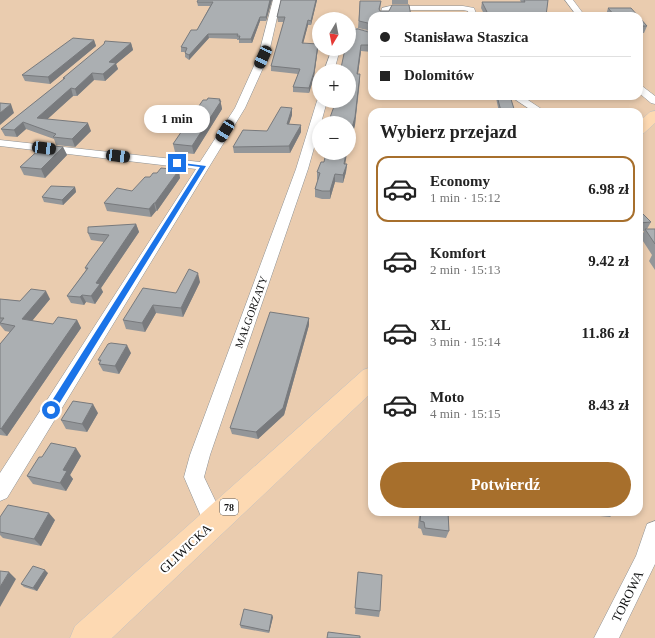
<!DOCTYPE html>
<html lang="pl">
<head>
<meta charset="utf-8">
<style>
  :root { --surface:#fff; --page:#f6f6f6; --text:#222; --muted:#767676; --line:#e0e0e0; --accent:#a76f2c }
  body { margin:0; font-family:Georgia,serif; background:var(--page); color:var(--text); height:100vh; display:flex; flex-direction:column; font-size:15px; white-space:nowrap }
  * { box-sizing:border-box; margin:0 }
  p { font-size:13px; color:var(--muted) }
  .icon { flex:none; width:22px; height:22px; fill:none; stroke:currentColor; stroke-width:2; stroke-linecap:round; stroke-linejoin:round }
  .map { position:relative; flex:1; overflow:hidden }
  .drawer { position:absolute; left:368px; top:108px; width:275px; height:408px; display:flex; flex-direction:column; background:var(--surface); border-radius:12px; box-shadow:0 2px 6px #0003 }
  .drawer>* { flex:none }
  .banner { position:absolute; left:368px; top:12px; width:275px; height:88px; border-radius:12px; box-shadow:0 2px 6px #0003; display:grid; align-content:center; height:88px; padding:0 12px; background:var(--surface) }
  .needle { width:26px; rotate:190deg }
  .controls { position:absolute; left:312px; top:12px; display:grid; gap:8px }
  .controls a { display:grid; place-items:center; width:44px; height:44px; border-radius:50%; background:var(--surface); box-shadow:0 2px 6px #0003; font-size:20px }
  .end { position:absolute; width:18px; height:18px; margin:-9px; border:5px solid #1a73e8; background:#fff; box-shadow:0 0 0 2px #fff }
  .from { border-radius:50% }
  .bubble { position:absolute; height:28px; border-radius:14px; background:var(--surface); box-shadow:0 2px 6px #0003; font-size:13px; font-weight:600; line-height:28px; text-align:center }
  .car { position:absolute; width:12px; height:24px; margin:-12px -6px; border-radius:5px; box-shadow:0 0 3px 1px #0007; background:linear-gradient(#222 24%,#8ab4d8 0 40%,#222 0 76%,#8ab4d8 0 86%,#222 0) }
  .banner b { display:flex; align-items:center; gap:14px; height:38px; font-size:15px }
  .banner b+b { border-top:1px solid var(--line) }
  .banner i { width:10px; height:10px; background:var(--text) }
  ul { padding:0; list-style:none }
  li { display:flex; align-items:center; gap:12px; height:66px; margin:0 8px 6px; padding:0 4px; border:2px solid transparent; border-radius:12px }
  li div { flex:1 }
  li b { display:block; font-size:15px }
  li em { font-style:normal; font-weight:600 }
  li.active { border-color:var(--accent) }
  li>.icon { width:36px; height:36px; stroke-width:1.5 }
  h2 { padding:0 12px; font-size:18px; line-height:48px }
  .action { display:flex; gap:8px; margin-top:auto; padding:8px 12px }
  .action a { flex:1; height:46px; border-radius:24px; background:var(--accent); color:#fff; font-size:16px; font-weight:600; line-height:46px; text-align:center }
  .map>svg:first-child { display:block }
</style>
</head>
<body>
<div class="map">
<svg width="655" height="638" viewBox="0 0 655 638">
  <rect width="100%" height="100%" fill="#e2e7ea"/>
  <path fill="#eaccaf" fill-rule="evenodd" d="M0 0H655V638H0ZM372 16H639V96H372ZM319 19H349V49H319ZM319 71H349V101H319ZM372 112H639V512H372ZM319 123H349V153H319Z"/>
  <g fill="none" stroke-linecap="round" stroke-linejoin="round">
    <g stroke="#8d9194" stroke-width="1">
      <path id="street" d="M273 0H281L268 57 245 108 7 498 0 501V473L196 169 0 146V140L200 162 235 108 258 57Z
        M565 0H573L585 16H577Z
        M390 6H463L474 8 477 16H469L468 11 463 10H391L389 11 388 16H380L382 8Z
        M349 27 372 32V38L349 32Z
        M332 49H340L334 71H324Z
        M639 85 642 86 655 96V104L651 103 639 93Z
        M510 96H522L546 112H534Z
        M319 99V101H327L321 123H319V130L308 169 210 455 204 477 225 521 222 528 214 531 206 528 184 477 190 455 296 169 317 101Z
        M655 521V564L619 638H594L636 556 647 524Z"/>
    </g>
    <g stroke="#c1c1c2" stroke-width="1">
      <path id="primary" d="M655 111V123L644 133 639 135V122L650 112Z
        M372 367V392L112 638H70L75 626 363 370Z"/>
    </g>
    <use href="#street" fill="#fff" fill-rule="evenodd"/>
    <use href="#primary" fill="#fdd9b2" fill-rule="evenodd"/>
  </g>
  <path fill="#939699" d="M272 0 266 21H260L252 43H239V40H237V39L209 38 189 60 185 57V52H181V47L197 30 210 6H198L197 2Z
    M281 0H317L311 25H308L303 43 318 48 314 77 309 93 293 92V87L298 74 271 71V66L284 22H278L277 17Z
    M392 0H408V4H392Z
    M520 0H548L546 16H485L481 8 482 2H521Z
    M360 1H381L380 11 372 16V31L358 28Z
    M608 8 638 16H606V15Z
    M639 17 647 26 644 33H639Z
    M372 33V52L361 51 358 74 360 81 355 125 349 147V123L334 106H333V101H349L345 49Z
    M94 40 96 46 50 84 25 81 22 75Z
    M131 43 133 50 116 64 118 69 105 81 94 80 77 96H73L47 119 91 131 75 147 56 145 54 139 26 129 17 137 5 136 1 129 63 80V78Z
    M496 96H510L514 112H499L496 98Z
    M220 99 222 109 194 154 175 152 173 144 207 100Z
    M292 108V115L289 124 301 132 290 153H234L233 147 267 131Z
    M63 147 67 155 45 178 24 175 20 167Z
    M324 162 347 164 346 172 343 183 335 182 330 199H322L315 197V189L318 180H317V172Z
    M180 178 157 211H156L151 217 107 211 104 203 132 191Z
    M75 187 76 192 63 205 44 202 42 197Z
    M639 210 651 222 647 229H655V270L649 261 652 255 641 238 644 231H639Z
    M136 224 139 232 101 288 103 292 95 304 86 302 84 305 71 303 67 296 86 270 85 268 104 242 91 240 88 233Z
    M200 282 183 317 156 313 145 332 126 329 123 320 176 293Z
    M0 299 20 301 50 299 32 321 53 324 77 320 81 328 7 436 0 435V344L10 332 5 331 0 325Z
    M309 325 284 415 258 439 232 434 230 428Z
    M131 353 119 374 103 371 99 364 100 362 98 360Z
    M98 413 87 432 66 429 61 420Z
    M81 456 70 475 73 479 66 491 33 484 27 476 42 457Z
    M420 512H448L449 531 446 538 423 535 421 529 418 528 419 517Z
    M580 512H615L610 517 580 514Z
    M0 517 55 520 41 546 3 538 0 535Z
    M358 572 380 611 379 617 355 614Z
    M48 573 37 591 24 587 21 584Z
    M273 617 269 633 241 628 240 625Z"/>
  <path fill="#787a7d" d="M270 0H272L266 21V17Z
    M316 0H317L311 25V21Z
    M260 17V21L252 43 251 39Z
    M308 20V25L302 48V43Z
    M208 34 209 38 189 60V55Z
    M94 40 96 46 50 84 48 77Z
    M131 43 133 50 116 64 118 69 105 81 103 74 109 62Z
    M318 44V48L314 77 309 93V88Z
    M361 45V51L357 81V74Z
    M92 73 94 80 77 96 75 89Z
    M360 74 355 125 349 147V139Z
    M71 88 73 96 40 126 37 118Z
    M220 99 222 109 194 154 192 146Z
    M11 104 14 113 0 125V113Z
    M292 108V115L287 130V124Z
    M23 122 26 129 17 137 14 130Z
    M88 123 91 131 75 147 72 139Z
    M301 125V132L290 153 289 146Z
    M63 147 67 155 45 178 41 169Z
    M346 153H347L344 172V164Z
    M347 164 346 172 343 183V175Z
    M179 170 180 178 157 211 155 203Z
    M335 174V182L330 199V191Z
    M75 187 76 192 63 205 62 200Z
    M154 203 156 211 151 217 149 209Z
    M136 224 139 232 101 288 103 292 95 304 91 296 96 283Z
    M198 273 200 282 183 317 181 308Z
    M46 291 50 299 27 327 22 319Z
    M82 295 86 302 84 305 80 297Z
    M153 305 156 313 145 332 142 323Z
    M309 318V325L284 415 258 439 256 432Z
    M77 320 81 328 7 436 1 429Z
    M127 345 131 353 119 374 115 366Z
    M93 404 98 413 87 432 82 424Z
    M76 448 81 456 70 475 73 479 66 491 60 483 63 470Z
    M49 513 55 520 41 546 34 539Z
    M45 570 48 573 37 591 33 588Z
    M9 572 16 579 0 607V587Z
    M272 615 273 617 269 633V631Z"/>
  <path fill="#abafb2" stroke="#787a7d" d="M198 0H270L266 17H260L251 39H239L240 36H237L238 34H208L189 55 185 53 187 48 181 47 191 30H197L213 2H197Z
    M281 0H316L311 21 308 20 302 43 318 44 314 72 309 88 293 87 300 69 271 66 285 17H277Z
    M524 0H548L546 16H489L482 2H525Z
    M360 1H381L379 9 380 11H389L392 5H409L411 16H372V24L359 21Z
    M608 8H631L638 16H615Z
    M639 17 647 26H639Z
    M358 29 372 33V45H361L357 74H360L355 117 349 139V123H328L336 101H349V71H339V68H341L345 49H349V30Z
    M73 38 94 40 48 77 22 75Z
    M105 41 131 43 109 62 116 63 103 74 92 73 75 89 71 88 37 118 88 123 72 139 53 137 56 134 23 122 14 130 1 129 65 78H63L104 44Z
    M497 96H510L515 112 501 111Z
    M208 98 220 99 219 101H221L192 146 173 144 203 100H207Z
    M0 103 11 104 0 113Z
    M281 107 292 108 287 124 301 125 289 146 233 147 243 130 267 131Z
    M44 145 63 147 41 169 20 167Z
    M326 153H346L344 164H347L343 175 335 174 330 191H322L315 189 320 173 317 172 321 162H324Z
    M161 168 179 170 155 203H154L149 209 104 203 117 188 132 191 145 177H150L153 173H157Z
    M51 186 75 187 62 200 42 197Z
    M639 210 651 222 639 223Z
    M136 224 96 283 100 284 91 296 82 295 80 297 67 296 88 268H85L89 262 109 235 88 233V227Z
    M645 229H655V244Z
    M189 269 198 273 181 308 153 305 142 323 123 320 143 288 176 293Z
    M31 289 46 291 22 319 53 324 58 317 77 320 1 429 0 428V344L15 326 0 323 4 318H0V299L20 301Z
    M270 312 309 318 283 408 256 432 230 428Z
    M111 343 127 345 115 366 99 364 101 360H98L108 344Z
    M73 401 93 404 82 424 61 420Z
    M51 443 76 448 63 470 67 471 60 483 27 476 39 457H42Z
    M8 505 49 513 34 539 0 532V517Z
    M421 512H448L449 531 425 528 424 522 420 521Z
    M33 566 45 570 33 588 21 584Z
    M0 571 9 572 0 587Z
    M358 572 382 575 380 611 355 608Z
    M244 609 272 615 269 631 240 625Z
    M328 632 360 636V638H327Z"/>
  <path fill="#1a73e8" d="M175 162 206 166 54 412H48V407L200 167 177 164Z"/>
  <g text-anchor="middle" stroke-width="4" stroke-linejoin="round" paint-order="stroke">
    <rect fill="#fff" stroke="#58595a" stroke-width="1" x="220" y="499" width="18" height="16" rx="3"/>
    <g font-size="10" font-weight="bold" fill="#111213">
      <text x="229" y="511">78</text>
    </g>
    <g font-size="11" fill="#111213" stroke="#fff">
      <text transform="translate(251 312) rotate(-70)" y="4">MAŁGORZATY</text>
    </g>
    <g font-size="13" fill="#111213" stroke="#fff">
      <text transform="translate(185 548) rotate(-43)" y="5">GLIWICKA</text>
      <text transform="translate(627 596) rotate(-64)" y="5">TOROWA</text>
    </g>
  </g>
</svg>
<div class="controls">
<a><svg class="needle" viewBox="-14 -14 28 28"><path d="M0-13l5 13h-10z" fill="#e53935"/><path d="M0 13l5-13h-10z" fill="#767676"/></svg></a>
<a>+</a>
<a>−</a>
</div>
<i class="end from" style="left:51px;top:410px"></i>
<i class="end" style="left:177px;top:163px"></i>
<div class="bubble" style="left:144px;top:105px;width:66px">1 min</div>
<i class="car" style="left:263px;top:57px;rotate:205deg"></i>
<i class="car" style="left:225px;top:131px;rotate:212deg"></i>
<i class="car" style="left:44px;top:148px;rotate:97deg"></i>
<i class="car" style="left:118px;top:156px;rotate:97deg"></i>
<div class="banner">
<b><i class="from"></i>Stanisława Staszica</b>
<b><i></i>Dolomitów</b>
</div>
<section class="drawer">
<h2>Wybierz przejazd</h2>
<ul>
<li class="active"><svg class="icon" aria-label="car" viewBox="0 0 24 24"><path d="M5 17H2v-5l4-1 3-4h7l3 4 3 1v5h-3M9 17h6M6 11h13"/><circle cx="7" cy="17" r="2"/><circle cx="17" cy="17" r="2"/></svg><div><b>Economy</b><p>1 min · 15:12</p></div><em>6.98 zł</em></li>
<li><svg class="icon" aria-label="car" viewBox="0 0 24 24"><path d="M5 17H2v-5l4-1 3-4h7l3 4 3 1v5h-3M9 17h6M6 11h13"/><circle cx="7" cy="17" r="2"/><circle cx="17" cy="17" r="2"/></svg><div><b>Komfort</b><p>2 min · 15:13</p></div><em>9.42 zł</em></li>
<li><svg class="icon" aria-label="car" viewBox="0 0 24 24"><path d="M5 17H2v-5l4-1 3-4h7l3 4 3 1v5h-3M9 17h6M6 11h13"/><circle cx="7" cy="17" r="2"/><circle cx="17" cy="17" r="2"/></svg><div><b>XL</b><p>3 min · 15:14</p></div><em>11.86 zł</em></li>
<li><svg class="icon" aria-label="car" viewBox="0 0 24 24"><path d="M5 17H2v-5l4-1 3-4h7l3 4 3 1v5h-3M9 17h6M6 11h13"/><circle cx="7" cy="17" r="2"/><circle cx="17" cy="17" r="2"/></svg><div><b>Moto</b><p>4 min · 15:15</p></div><em>8.43 zł</em></li>
</ul>
<div class="action"><a>Potwierdź</a></div>
</section>
</div>
</body>
</html>
